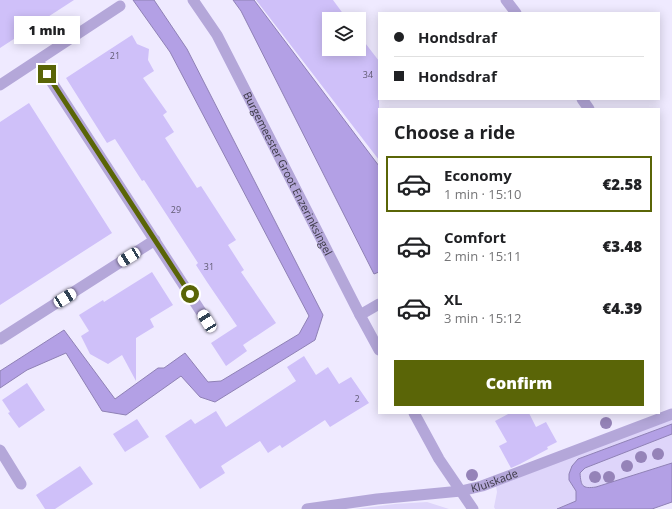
<!DOCTYPE html>
<html lang="en">
<head>
<meta charset="utf-8">
<style>
  :root { --surface:#fff; --page:#f2f2f2; --text:#202124; --muted:#757577; --line:#e0e0e0; --accent:#5a6507 }
  body { margin:0; font-family:"Open Sans",sans-serif; background:var(--page); color:var(--text); height:100vh; display:flex; flex-direction:column; font-size:15px; white-space:nowrap }
  * { box-sizing:border-box; margin:0 }
  p { font-size:13px; color:var(--muted) }
  .icon { flex:none; width:22px; height:22px; fill:none; stroke:currentColor; stroke-width:2; stroke-linecap:round; stroke-linejoin:round }
  .map { position:relative; flex:1; overflow:hidden }
  .drawer { position:absolute; left:378px; top:108px; width:282px; height:306px; display:flex; flex-direction:column; background:var(--surface); border-radius:0px; box-shadow:0 2px 10px #0003 }
  .drawer>* { flex:none }
  .hud { position:absolute; left:378px; top:12px; width:282px; height:88px; border-radius:0px; box-shadow:0 2px 10px #0003; display:grid; align-content:center; height:88px; padding:0 16px; background:var(--surface) }
  .tools { position:absolute; left:322px; top:12px; display:grid; gap:8px }
  .tools a { display:grid; place-items:center; width:44px; height:44px; border-radius:0px; background:var(--surface); box-shadow:0 2px 10px #0003; font-size:20px }
  .end { position:absolute; width:18px; height:18px; margin:-9px; border:5px solid #5a6507; background:#fff; box-shadow:0 0 0 2px #fff }
  .from { border-radius:50% }
  .bubble { position:absolute; height:28px; border-radius:0px; background:var(--surface); box-shadow:0 2px 10px #0003; font-size:13px; font-weight:800; line-height:28px; text-align:center }
  .car { position:absolute; width:12px; height:24px; margin:-12px -6px; border-radius:5px; box-shadow:0 0 3px 1px #0007; background:linear-gradient(#fff 24%,#345 0 40%,#fff 0 76%,#345 0 86%,#fff 0) }
  .hud b { display:flex; align-items:center; gap:14px; height:38px; font-size:15px }
  .hud b+b { border-top:1px solid var(--line) }
  .hud i { width:10px; height:10px; background:var(--text) }
  ul { padding:0; list-style:none }
  li { display:flex; align-items:center; gap:12px; height:56px; margin:0 8px 6px; padding:0 8px; border:2px solid transparent; border-radius:0px }
  li div { flex:1 }
  li b { display:block; font-size:15px }
  li em { font-style:normal; font-weight:800 }
  li.current { border-color:var(--accent) }
  li>.icon { width:36px; height:36px; stroke-width:1.5 }
  h2 { padding:0 16px; font-size:18px; line-height:48px }
  .action { display:flex; gap:8px; margin-top:auto; padding:8px 16px }
  .action a { flex:1; height:46px; border-radius:0px; background:var(--accent); color:#fff; font-size:16px; font-weight:800; line-height:46px; text-align:center }
  .map>svg:first-child { display:block }
</style>
</head>
<body>
<div class="map">
<svg width="672" height="509" viewBox="0 0 672 509">
  <rect width="100%" height="100%" fill="#efeaff"/>
  <path fill="#ded5fa" d="M672 419V424L578 459 569 480 576 491V501L557 509H495L494 507 497 492 496 486Z
    M672 434V463L596 487C582 489 581 486 580 473L585 468Z
    M427 502 449 509H355L395 504Z"/>
  <path fill="#b3a0e5" stroke="#8f81b5" d="M133 0H154L187 49 323 315 315 340 215 402 200 397 181 376 126 415 102 411 66 353 27 370 0 388V371L64 330 115 399 158 368H164L185 353 208 382 221 381 299 334 309 316 170 52Z
    M233 0H254L379 166V272L374 274 241 11Z
    M672 424V434L585 468 580 473C581 486 582 489 596 487L672 463V502L652 509H557L576 501V491L569 480V474L572 466 578 459Z"/>
  <path fill="#cfc0f9" d="M0 0H74L0 48Z
    M256 0H333L347 19H329V49H359V35L379 61V160Z
    M132 35 137 44 149 49 148 60 154 71 143 78 167 112 163 115 174 132 165 138 197 188 201 186 236 240 228 245 244 270 241 272 276 323 243 345 247 351 226 366 211 343 237 326 207 282 196 265 198 263 144 180 142 181 115 139 107 143 66 78Z
    M29 103 112 233 0 305V122Z
    M152 272 173 305 150 319 154 327 136 338V381L122 355 108 364 90 354 81 336 89 331 79 315 103 300 104 302Z
    M304 356 316 375 328 367 339 384 351 377 369 403 330 427 325 420 282 448 280 445 268 453 260 441 221 466 225 473 200 489 165 436 191 419 195 424 216 411 226 427 296 381 287 367Z
    M27 383 45 410 19 428 8 413 10 412 2 400Z
    M510 413H529L536 427 546 422 557 442 547 447 548 449 520 464 511 468 499 446 507 442 495 421Z
    M137 419 149 437 125 452 113 434Z
    M80 466 93 484 55 509H45L36 495Z"/>
  <g fill="none" stroke-linecap="round" stroke-linejoin="round">
    <path stroke="#b4a7d9" stroke-width="11" d="M0 450 21 484"/>
    <g stroke="#b4a7d9" stroke-width="11">
      <path d="M506 0 516 13"/>
      <path d="M38 61 207 321"/>
      <path d="M0 85 120 6"/>
      <path d="M582 99 589 109"/>
      <path d="M360 315 379 304"/>
      <path d="M0 339 155 240"/>
      <path id="s1" d="M307 509 377 499 461 491 482 486 672 414"/>
    </g>
    <g stroke="#b4a7d9" stroke-width="11">
      <path id="s2" d="M193 0 217 35 360 315 379 350"/>
      <path d="M414 413 439 459 473 509"/>
    </g>
  </g>
  <g fill="#9583b8">
    <circle cx="606" cy="423" r="6"/>
    <circle cx="658" cy="454" r="6"/>
    <circle cx="641" cy="457" r="6"/>
    <circle cx="627" cy="466" r="6"/>
    <circle cx="472" cy="475" r="6"/>
    <circle cx="595" cy="477" r="6"/>
    <circle cx="609" cy="477" r="6"/>
  </g>
  <g fill="none" stroke-linecap="round" stroke-linejoin="round">
    <path stroke="#5a6507" stroke-width="5" d="M47 74 190 294"/>
  </g>
  <g text-anchor="middle" stroke-width="3.5" stroke-linejoin="round" paint-order="stroke">
    <g font-size="9" fill="#605a72">
      <text x="115" y="59">21</text>
      <text x="368" y="78">34</text>
      <text x="176" y="213">29</text>
      <text x="209" y="270">31</text>
      <text x="357" y="402">2</text>
    </g>
    <g font-size="11" fill="#3b3845" stroke="#fff">
      <text dy="4" stroke="none"><textPath href="#s2" startOffset="198">Burgemeester Groot Enzerinksingel</textPath></text>
      <text dy="4" stroke="none"><textPath href="#s1" startOffset="190">Kluiskade</textPath></text>
    </g>
  </g>
</svg>
<div class="tools">
<a><svg class="icon" aria-label="layers" viewBox="0 0 24 24"><path d="M12 4l9 5-9 5-9-5zM3 14l9 5 9-5"/></svg></a>
</div>
<i class="end from" style="left:190px;top:294px"></i>
<i class="end" style="left:47px;top:74px"></i>
<div class="bubble" style="left:14px;top:16px;width:66px">1 min</div>
<i class="car" style="left:129px;top:257px;rotate:238deg"></i>
<i class="car" style="left:65px;top:298px;rotate:58deg"></i>
<i class="car" style="left:207px;top:321px;rotate:328deg"></i>
<div class="hud">
<b><i class="from"></i>Hondsdraf</b>
<b><i></i>Hondsdraf</b>
</div>
<section class="drawer">
<h2>Choose a ride</h2>
<ul>
<li class="current"><svg class="icon" aria-label="car" viewBox="0 0 24 24"><path d="M5 17H2v-5l4-1 3-4h7l3 4 3 1v5h-3M9 17h6M6 11h13"/><circle cx="7" cy="17" r="2"/><circle cx="17" cy="17" r="2"/></svg><div><b>Economy</b><p>1 min · 15:10</p></div><em>€2.58</em></li>
<li><svg class="icon" aria-label="car" viewBox="0 0 24 24"><path d="M5 17H2v-5l4-1 3-4h7l3 4 3 1v5h-3M9 17h6M6 11h13"/><circle cx="7" cy="17" r="2"/><circle cx="17" cy="17" r="2"/></svg><div><b>Comfort</b><p>2 min · 15:11</p></div><em>€3.48</em></li>
<li><svg class="icon" aria-label="car" viewBox="0 0 24 24"><path d="M5 17H2v-5l4-1 3-4h7l3 4 3 1v5h-3M9 17h6M6 11h13"/><circle cx="7" cy="17" r="2"/><circle cx="17" cy="17" r="2"/></svg><div><b>XL</b><p>3 min · 15:12</p></div><em>€4.39</em></li>
</ul>
<div class="action"><a>Confirm</a></div>
</section>
</div>
</body>
</html>
